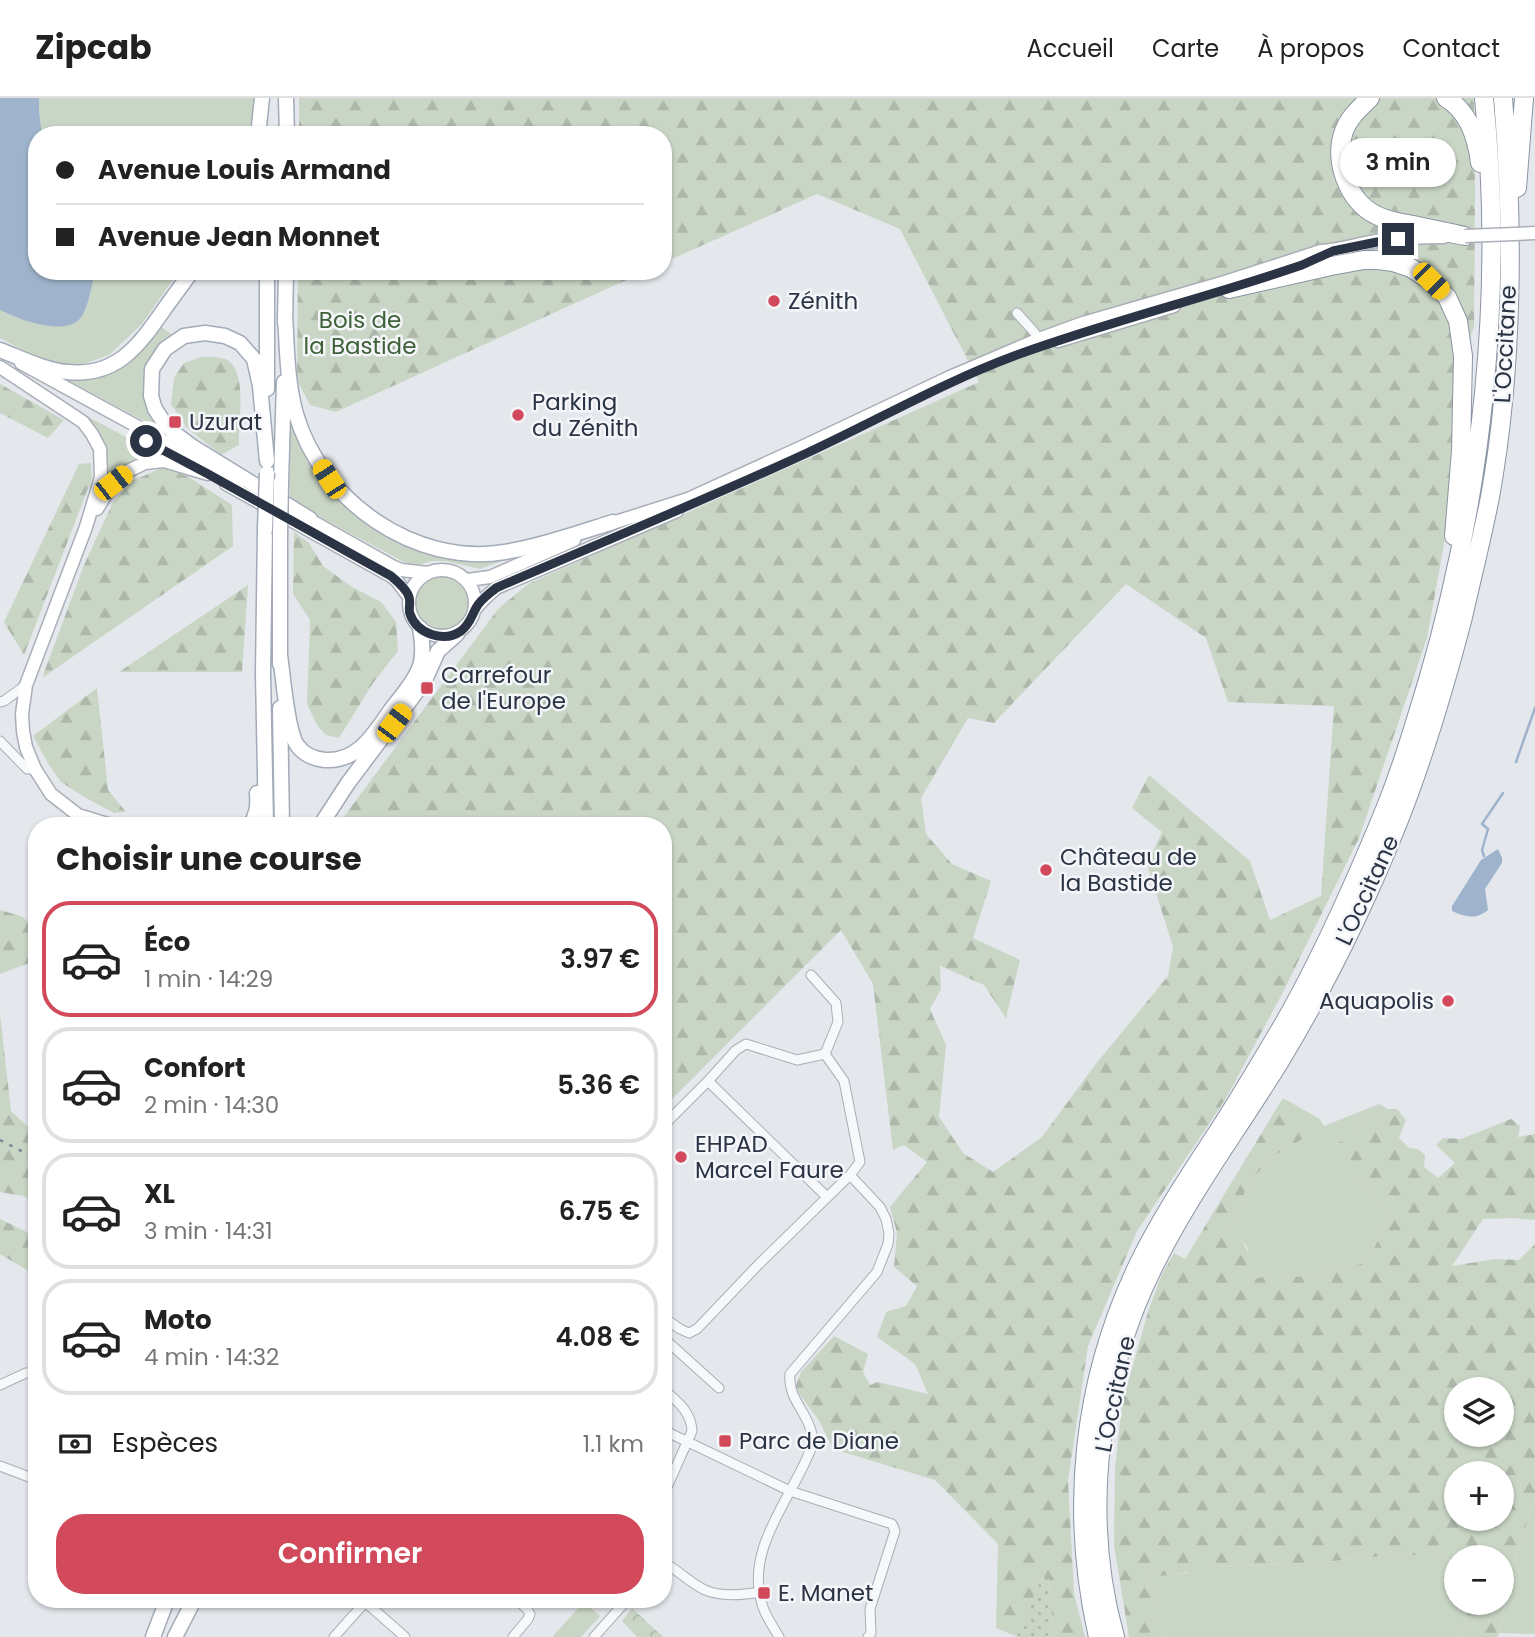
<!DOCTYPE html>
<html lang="fr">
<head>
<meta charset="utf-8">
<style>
  :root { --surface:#fff; --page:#f6f6f6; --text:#222; --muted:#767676; --line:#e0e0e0; --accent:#d1495b }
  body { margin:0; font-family:Poppins,sans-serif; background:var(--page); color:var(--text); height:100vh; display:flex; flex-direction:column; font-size:26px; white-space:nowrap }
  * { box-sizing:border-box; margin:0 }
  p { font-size:23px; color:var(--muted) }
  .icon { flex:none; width:38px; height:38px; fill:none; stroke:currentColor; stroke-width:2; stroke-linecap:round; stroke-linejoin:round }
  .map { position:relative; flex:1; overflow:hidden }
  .side { position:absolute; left:28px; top:719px; width:644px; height:791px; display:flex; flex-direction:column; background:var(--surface); border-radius:28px; box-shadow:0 2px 5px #0004 }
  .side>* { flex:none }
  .top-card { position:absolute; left:28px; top:28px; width:644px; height:154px; border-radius:28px; box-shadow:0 2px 5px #0004; display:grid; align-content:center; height:154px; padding:0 28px; background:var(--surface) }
  .tools { position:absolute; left:1444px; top:1279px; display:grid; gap:14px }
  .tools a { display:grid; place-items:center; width:70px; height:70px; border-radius:50%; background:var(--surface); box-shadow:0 2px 5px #0004; font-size:35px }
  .end { position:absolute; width:32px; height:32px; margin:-16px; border:9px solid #2b3445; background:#fff; box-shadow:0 0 0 4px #fff }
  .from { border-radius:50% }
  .bubble { position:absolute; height:49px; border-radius:24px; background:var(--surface); box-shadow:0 2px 5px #0004; font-size:23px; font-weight:600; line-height:49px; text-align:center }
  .car { position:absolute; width:21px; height:42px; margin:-21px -10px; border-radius:9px; box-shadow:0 0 5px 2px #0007; background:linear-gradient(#f5c518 24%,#345 0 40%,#f5c518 0 76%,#345 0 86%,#f5c518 0) }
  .top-card b { display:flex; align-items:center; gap:24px; height:66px; font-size:26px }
  .top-card b+b { border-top:2px solid var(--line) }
  .top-card i { width:18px; height:18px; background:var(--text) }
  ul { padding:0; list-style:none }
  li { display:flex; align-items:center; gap:21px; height:116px; margin:0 14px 10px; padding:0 14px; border:4px solid var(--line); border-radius:28px }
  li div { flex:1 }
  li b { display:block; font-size:26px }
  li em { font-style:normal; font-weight:600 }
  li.current { border-color:var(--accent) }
  li>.icon { width:63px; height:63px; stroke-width:1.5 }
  h2 { padding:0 28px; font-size:32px; line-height:84px }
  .pay { display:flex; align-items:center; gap:18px; height:77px; padding:0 28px; font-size:26px }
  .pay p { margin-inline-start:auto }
  .cta { display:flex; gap:14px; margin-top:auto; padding:14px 28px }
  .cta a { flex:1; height:80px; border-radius:28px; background:var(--accent); color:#fff; font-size:28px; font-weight:600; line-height:80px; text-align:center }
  header { display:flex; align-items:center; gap:42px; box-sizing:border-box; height:98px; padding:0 35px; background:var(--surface); border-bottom:2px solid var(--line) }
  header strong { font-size:33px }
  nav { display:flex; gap:38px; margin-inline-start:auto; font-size:24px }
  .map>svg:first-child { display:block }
</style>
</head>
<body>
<header>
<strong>Zipcab</strong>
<nav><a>Accueil</a><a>Carte</a><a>À propos</a><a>Contact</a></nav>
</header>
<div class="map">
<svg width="1535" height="1539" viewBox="0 0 1535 1539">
  <defs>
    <pattern id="forest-firs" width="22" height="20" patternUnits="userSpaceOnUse" patternTransform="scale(1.75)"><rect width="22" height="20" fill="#c9d6c5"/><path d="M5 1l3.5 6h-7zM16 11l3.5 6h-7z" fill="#adb8ab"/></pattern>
    <pattern id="park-crowns" width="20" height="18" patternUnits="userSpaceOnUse" patternTransform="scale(1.75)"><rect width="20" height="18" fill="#c9d6c5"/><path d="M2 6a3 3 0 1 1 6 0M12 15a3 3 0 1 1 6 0" fill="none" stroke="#adb8ab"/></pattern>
    <pattern id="garden-dots" width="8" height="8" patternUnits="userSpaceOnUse" patternTransform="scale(1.75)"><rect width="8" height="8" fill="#c9d6c5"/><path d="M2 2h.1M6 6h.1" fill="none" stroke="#adb8ab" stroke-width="1.8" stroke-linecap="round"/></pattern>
  </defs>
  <rect width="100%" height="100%" fill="#e4e7ec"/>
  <path fill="#c9d6c5" d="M39 0H255L251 37H42L39 13Z
    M91 173H179L142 226 109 257 75 269 44 263 0 240V212L18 220 94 178Z
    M157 226 174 238 149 269 163 333 60 278 98 275Z
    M68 308 163 359 103 390 106 363Z
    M288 313 309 362 365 423 398 444 429 454 524 455 480 471 445 463H431L418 467 406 465 290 403Z
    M414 506a27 27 0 1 1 54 0a27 27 0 1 1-54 0Z
    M1283 1000 1320 1021 1324 1028 1379 1006 1388 1011 1383 1023 1368 1020 1351 1039 1356 1077 1391 1118 1366 1165 1298 1179 1277 1176 1253 1182 1247 1148 1228 1131 1249 1085 1271 1060 1301 1041Z
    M1535 1399V1536L1499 1535 1511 1475Z
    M1451 1454 1465 1455 1475 1459 1456 1460V1505H1470L1461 1539H1161L1160 1536 1150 1475 1160 1478 1187 1475 1193 1472 1215 1469 1313 1465 1403 1456 1438 1459Z
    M584 1504 600 1518 581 1539H552Z"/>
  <path fill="url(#forest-firs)" fill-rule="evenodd" d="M299 0H1474L1475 99 1474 229 1455 278 1449 418 1427 540 1359 740 1282 896 1225 1002 1137 1133 1088 1248 1068 1382 1074 1495 1085 1539H1053L1049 1482 1042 1479 1018 1539 996 1530 998 1446 935 1382 833 1351 820 1324 795 1290 801 1274 834 1238 868 1256 863 1274 870 1287 878 1284 928 1296 915 1266 877 1239 886 1214 906 1208 917 1188 894 1169 897 1135 890 1109 927 1064 904 1047 893 1052 873 886 841 832 663 1010V728H337L498 511 528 486 979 284 900 131 817 96 663 165V37H299ZM1126 486 1206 540 1228 604 1334 608 1321 798 1270 822 1250 763 1149 677 1132 710 1162 734 1147 766 1173 849 1168 878 1095 967 1042 1039 993 1074 963 1055 939 1019 946 947 930 911 941 891 940 868 984 887 1006 920 1020 862 973 840 991 783 952 766 926 736 921 700 968 620 994 625Z
    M298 173H646L336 314 310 307 297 282Z
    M202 259C211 259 223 258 230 264 247 279 238 326 239 347L221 357 186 329 171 306 174 280 184 265Z
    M0 286 64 322 48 340 0 315Z
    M91 365 92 380 24 557 4 524 79 366Z
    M162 370 187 378 232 407 233 448 42 580 84 467 113 404 134 382Z
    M294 434 309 445 323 468 352 489 381 504 396 524 398 553 373 585 339 640 326 637 317 627 307 606 310 522 293 496Z
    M248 487 242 574H119Z
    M97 590 108 692 126 714 114 715 86 700 61 684 49 667 33 638Z
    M0 812 21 818 37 831V862L0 876Z
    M0 916 11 1013 37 1037V1108L24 1098 0 1094Z
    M1283 1000 1302 1041 1271 1060 1249 1085 1228 1131C1251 1147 1248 1156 1254 1181L1277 1176 1298 1179 1366 1165 1391 1118 1356 1077 1336 1046 1351 1039 1368 1020 1383 1023 1388 1011H1397L1406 1022 1399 1040 1409 1050 1418 1051 1425 1057 1424 1069 1438 1080 1455 1065 1436 1047 1443 1040 1461 1041 1511 1021 1520 1028 1518 1039 1535 1036V1122L1514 1120 1483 1121 1452 1168 1495 1161 1519 1162 1535 1146V1399L1511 1475 1498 1539H1461L1470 1505H1502V1460L1475 1459 1465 1455 1451 1454 1438 1459H1429L1403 1456 1313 1465 1215 1469 1172 1477 1160 1478 1150 1475 1161 1539H1129L1114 1447 1115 1370 1122 1306 1148 1214 1162 1176 1174 1155 1185 1161ZM1456 1292H1502V1337H1456ZM1456 1376H1502V1421H1456Z
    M0 1121 37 1139V1178L0 1156Z"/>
  <path fill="url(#park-crowns)" d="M632 1510 663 1539H637L622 1523Z"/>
  <path fill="url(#garden-dots)" d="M1042 1479 1049 1481 1053 1539H1017Z"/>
  <path fill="#9fb4cc" d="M0 0H39V13L42 37H37V173H91L94 178C91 190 89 205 83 216 71 242 18 221 0 212Z
    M1498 751 1502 760V765L1485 791 1488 812C1476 822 1465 819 1452 813V808L1481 762Z"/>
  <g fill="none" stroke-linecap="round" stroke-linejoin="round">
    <path stroke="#9fb4cc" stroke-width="2.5" d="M1516 664 1535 610
      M1484 758 1482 752 1488 731 1482 726 1503 695"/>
    <g stroke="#a9aeb7" stroke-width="11">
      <path id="street" d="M1017 215 1034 234 1039 241
        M0 604 4 603 26 587
        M0 643 27 671H35
        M708 983 827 1099
        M663 1028 708 983 736 952 746 946 797 962 825 956 838 924 836 905 811 877
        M663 1219 680 1231 689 1235 697 1231 758 1167 850 1077 860 1064 844 983 825 956
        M663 1243 668 1244 719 1290
        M0 1287 26 1275 37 1274
        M663 1291C677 1303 691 1313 692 1333L663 1398
        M663 1332 790 1393 892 1426 895 1433 870 1511 871 1535 868 1539
        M0 1368 37 1382
        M663 1464C678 1472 690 1485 705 1492 721 1499 743 1497 760 1494
        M363 1502 405 1539
        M334 1539 367 1502
        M513 1539 528 1521 530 1516 527 1511 517 1502
        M594 1539 627 1502
        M779 1539C773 1528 765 1518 762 1506 744 1448 796 1396 813 1345 812 1316 787 1303 790 1276L877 1174 888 1146 889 1136 886 1121 880 1109 850 1077"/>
    </g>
    <g stroke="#a9aeb7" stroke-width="15">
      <path id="secondary" d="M1058 243 1174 208
        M21 265 239 384
        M0 269 83 324 92 336 100 351 101 379 86 429 26 587 22 616 23 633 26 649 35 671 51 696 78 717 114 728
        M226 386 391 478 397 483 409 499
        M97 411 113 385 128 373 145 365 164 363 208 376
        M301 417 392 468 401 472 428 475
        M606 427 688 401 804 348 950 279 1039 241 1083 225 1225 184 1321 153C1340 152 1358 146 1376 143 1399 140 1422 139 1444 139
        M409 505a33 33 0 1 1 66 0a33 33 0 1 1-66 0Z
        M467 482 490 479 574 442
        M475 511 484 501 496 490 677 413"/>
    </g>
    <g stroke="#a3abb8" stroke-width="17">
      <path id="primary" d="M286 0 287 37
        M258 37 262 0
        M285 216C287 250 287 284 296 316 321 403 415 469 505 454 541 448 578 435 613 424
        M285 225 286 173
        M0 252C21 260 45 272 67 274 116 279 138 249 163 213 172 200 182 187 192 173
        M267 291V173
        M267 363 260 288 254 261 240 245 225 238 205 235 184 238 165 251 152 271 151 298 155 311 163 323 173 334 193 349 310 421
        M281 384 284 284
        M265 431 263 575 266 728
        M280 437V566
        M280 557C283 577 287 633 297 647 303 656 314 661 325 662 360 664 375 633 393 609 403 596 415 583 420 568 424 556 422 542 420 530
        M280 610 282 728
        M249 728C257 718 258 708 257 695
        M320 728 348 685 424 584 438 553 457 536
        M153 1539 167 1502
        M175 1539 194 1502"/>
    </g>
    <g stroke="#8b94a3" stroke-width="20">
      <path id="highway" d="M1370 0C1360 10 1349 19 1344 33 1333 63 1348 103 1376 117 1389 124 1403 125 1418 128 1433 131 1449 135 1465 138
        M1446 0C1468 13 1477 40 1480 65
        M1517 90 1524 0
        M1229 191 1331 168 1364 162H1378L1393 164 1411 170 1431 183 1447 199 1458 223 1463 258 1461 353 1454 438
        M1098 1539C1069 1412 1082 1283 1139 1165 1162 1118 1191 1075 1219 1032 1241 998 1262 962 1283 927 1321 861 1352 791 1381 721 1400 676 1414 628 1428 582 1483 394 1504 195 1484 0
        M1115 1539C1080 1414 1099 1272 1159 1158 1194 1090 1240 1028 1280 963 1326 887 1366 805 1399 722 1425 656 1445 588 1463 519 1472 479 1482 440 1490 399 1513 272 1514 129 1503 0"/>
    </g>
    <use href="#street" stroke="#f7f8fa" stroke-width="9"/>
    <use href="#secondary" stroke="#fff" stroke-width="12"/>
    <use href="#primary" stroke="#fff" stroke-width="14"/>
    <use href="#highway" stroke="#fff" stroke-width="18"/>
    <path stroke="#7d8696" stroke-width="2.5" stroke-dasharray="3.5 7" stroke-linecap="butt" d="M0 1042 37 1061"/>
    <g stroke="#a9aeb7" stroke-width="15" stroke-linecap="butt">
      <path id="secondary-bridge" d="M1465 138 1535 135"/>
    </g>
    <g stroke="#a3abb8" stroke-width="17" stroke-linecap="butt">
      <path id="primary-bridge" d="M265 431 267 375
        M280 437 281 384"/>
    </g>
    <use href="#secondary-bridge" stroke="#fff" stroke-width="12"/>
    <use href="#primary-bridge" stroke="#fff" stroke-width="14"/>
  </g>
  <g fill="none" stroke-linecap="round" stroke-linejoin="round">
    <path stroke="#2b3445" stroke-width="9" d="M146 343 208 376 391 478C397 483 407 492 409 499 411 505 408 511 410 516 417 536 444 545 461 533 470 526 471 519 476 510 480 502 489 496 496 490 600 445 705 402 807 355 876 323 944 284 1014 258 1101 226 1190 204 1278 175L1302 167 1333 153 1377 144 1398 141"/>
  </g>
  <g fill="#d1495b" stroke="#f4f6f9" stroke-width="2.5">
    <circle cx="774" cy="203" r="7"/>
    <circle cx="518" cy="317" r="7"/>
    <rect x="168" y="317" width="14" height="14" rx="3.5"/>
    <rect x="420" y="583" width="14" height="14" rx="3.5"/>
    <circle cx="1046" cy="772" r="7"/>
    <circle cx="1448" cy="903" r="7"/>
    <circle cx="681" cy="1059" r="7"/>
    <rect x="718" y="1336" width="14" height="14" rx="3.5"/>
    <rect x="757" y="1488" width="14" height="14" rx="3.5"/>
  </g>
  <g text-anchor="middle" stroke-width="5" stroke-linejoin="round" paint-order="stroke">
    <g font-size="23" fill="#2b3445" stroke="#f4f6f9" text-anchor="start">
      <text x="788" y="211">Zénith</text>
      <text x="532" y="312">Parking<tspan x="532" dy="26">du Zénith</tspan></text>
      <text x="189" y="332">Uzurat</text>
      <text x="441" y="585">Carrefour<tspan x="441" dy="26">de l'Europe</tspan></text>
      <text x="1060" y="767">Château de<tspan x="1060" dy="26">la Bastide</tspan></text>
      <text x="1434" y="911" text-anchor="end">Aquapolis</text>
      <text x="695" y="1054">EHPAD<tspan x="695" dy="26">Marcel Faure</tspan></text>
      <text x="739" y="1351">Parc de Diane</text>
      <text x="778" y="1503">E. Manet</text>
    </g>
    <g font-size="23" fill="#3f6138" stroke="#f4f6f9">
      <text x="360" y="230">Bois de<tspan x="360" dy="26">la Bastide</tspan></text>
    </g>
    <g font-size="23" fill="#2b3445" stroke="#f4f6f9">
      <text transform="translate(1505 246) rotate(-87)" y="8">L'Occitane</text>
      <text transform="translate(1367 792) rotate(-65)" y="8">L'Occitane</text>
      <text transform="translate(1115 1296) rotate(-78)" y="8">L'Occitane</text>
    </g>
  </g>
</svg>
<div class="tools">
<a><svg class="icon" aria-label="layers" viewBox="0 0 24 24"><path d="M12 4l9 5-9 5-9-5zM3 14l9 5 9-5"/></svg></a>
<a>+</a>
<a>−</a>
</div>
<i class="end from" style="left:146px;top:343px"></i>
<i class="end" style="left:1398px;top:141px"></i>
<div class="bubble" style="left:1340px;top:40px;width:116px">3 min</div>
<i class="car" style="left:1431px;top:183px;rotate:135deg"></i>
<i class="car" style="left:329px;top:381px;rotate:327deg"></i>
<i class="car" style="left:113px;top:385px;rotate:52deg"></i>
<i class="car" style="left:394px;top:625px;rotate:37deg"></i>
<div class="top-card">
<b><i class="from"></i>Avenue Louis Armand</b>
<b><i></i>Avenue Jean Monnet</b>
</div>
<section class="side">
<h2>Choisir une course</h2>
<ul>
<li class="current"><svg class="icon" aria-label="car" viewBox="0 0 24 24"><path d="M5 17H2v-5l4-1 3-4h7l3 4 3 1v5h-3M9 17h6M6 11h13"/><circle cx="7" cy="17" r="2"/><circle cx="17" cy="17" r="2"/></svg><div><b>Éco</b><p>1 min · 14:29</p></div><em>3.97 €</em></li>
<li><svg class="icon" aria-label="car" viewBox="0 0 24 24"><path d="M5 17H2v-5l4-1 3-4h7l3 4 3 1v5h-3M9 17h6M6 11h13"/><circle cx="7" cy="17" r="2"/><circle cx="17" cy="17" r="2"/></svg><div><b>Confort</b><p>2 min · 14:30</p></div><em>5.36 €</em></li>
<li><svg class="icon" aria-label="car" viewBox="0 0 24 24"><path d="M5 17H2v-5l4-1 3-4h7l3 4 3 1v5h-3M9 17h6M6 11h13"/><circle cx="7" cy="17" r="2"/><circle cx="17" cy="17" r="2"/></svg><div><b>XL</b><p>3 min · 14:31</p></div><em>6.75 €</em></li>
<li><svg class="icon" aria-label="car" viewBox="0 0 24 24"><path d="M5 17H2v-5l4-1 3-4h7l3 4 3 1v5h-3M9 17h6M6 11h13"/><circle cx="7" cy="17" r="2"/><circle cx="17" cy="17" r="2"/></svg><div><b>Moto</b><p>4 min · 14:32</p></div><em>4.08 €</em></li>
</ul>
<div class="pay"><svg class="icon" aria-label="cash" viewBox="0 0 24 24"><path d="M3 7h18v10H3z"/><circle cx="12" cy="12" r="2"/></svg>Espèces<p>1.1 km</p></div>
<div class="cta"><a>Confirmer</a></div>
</section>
</div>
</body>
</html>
